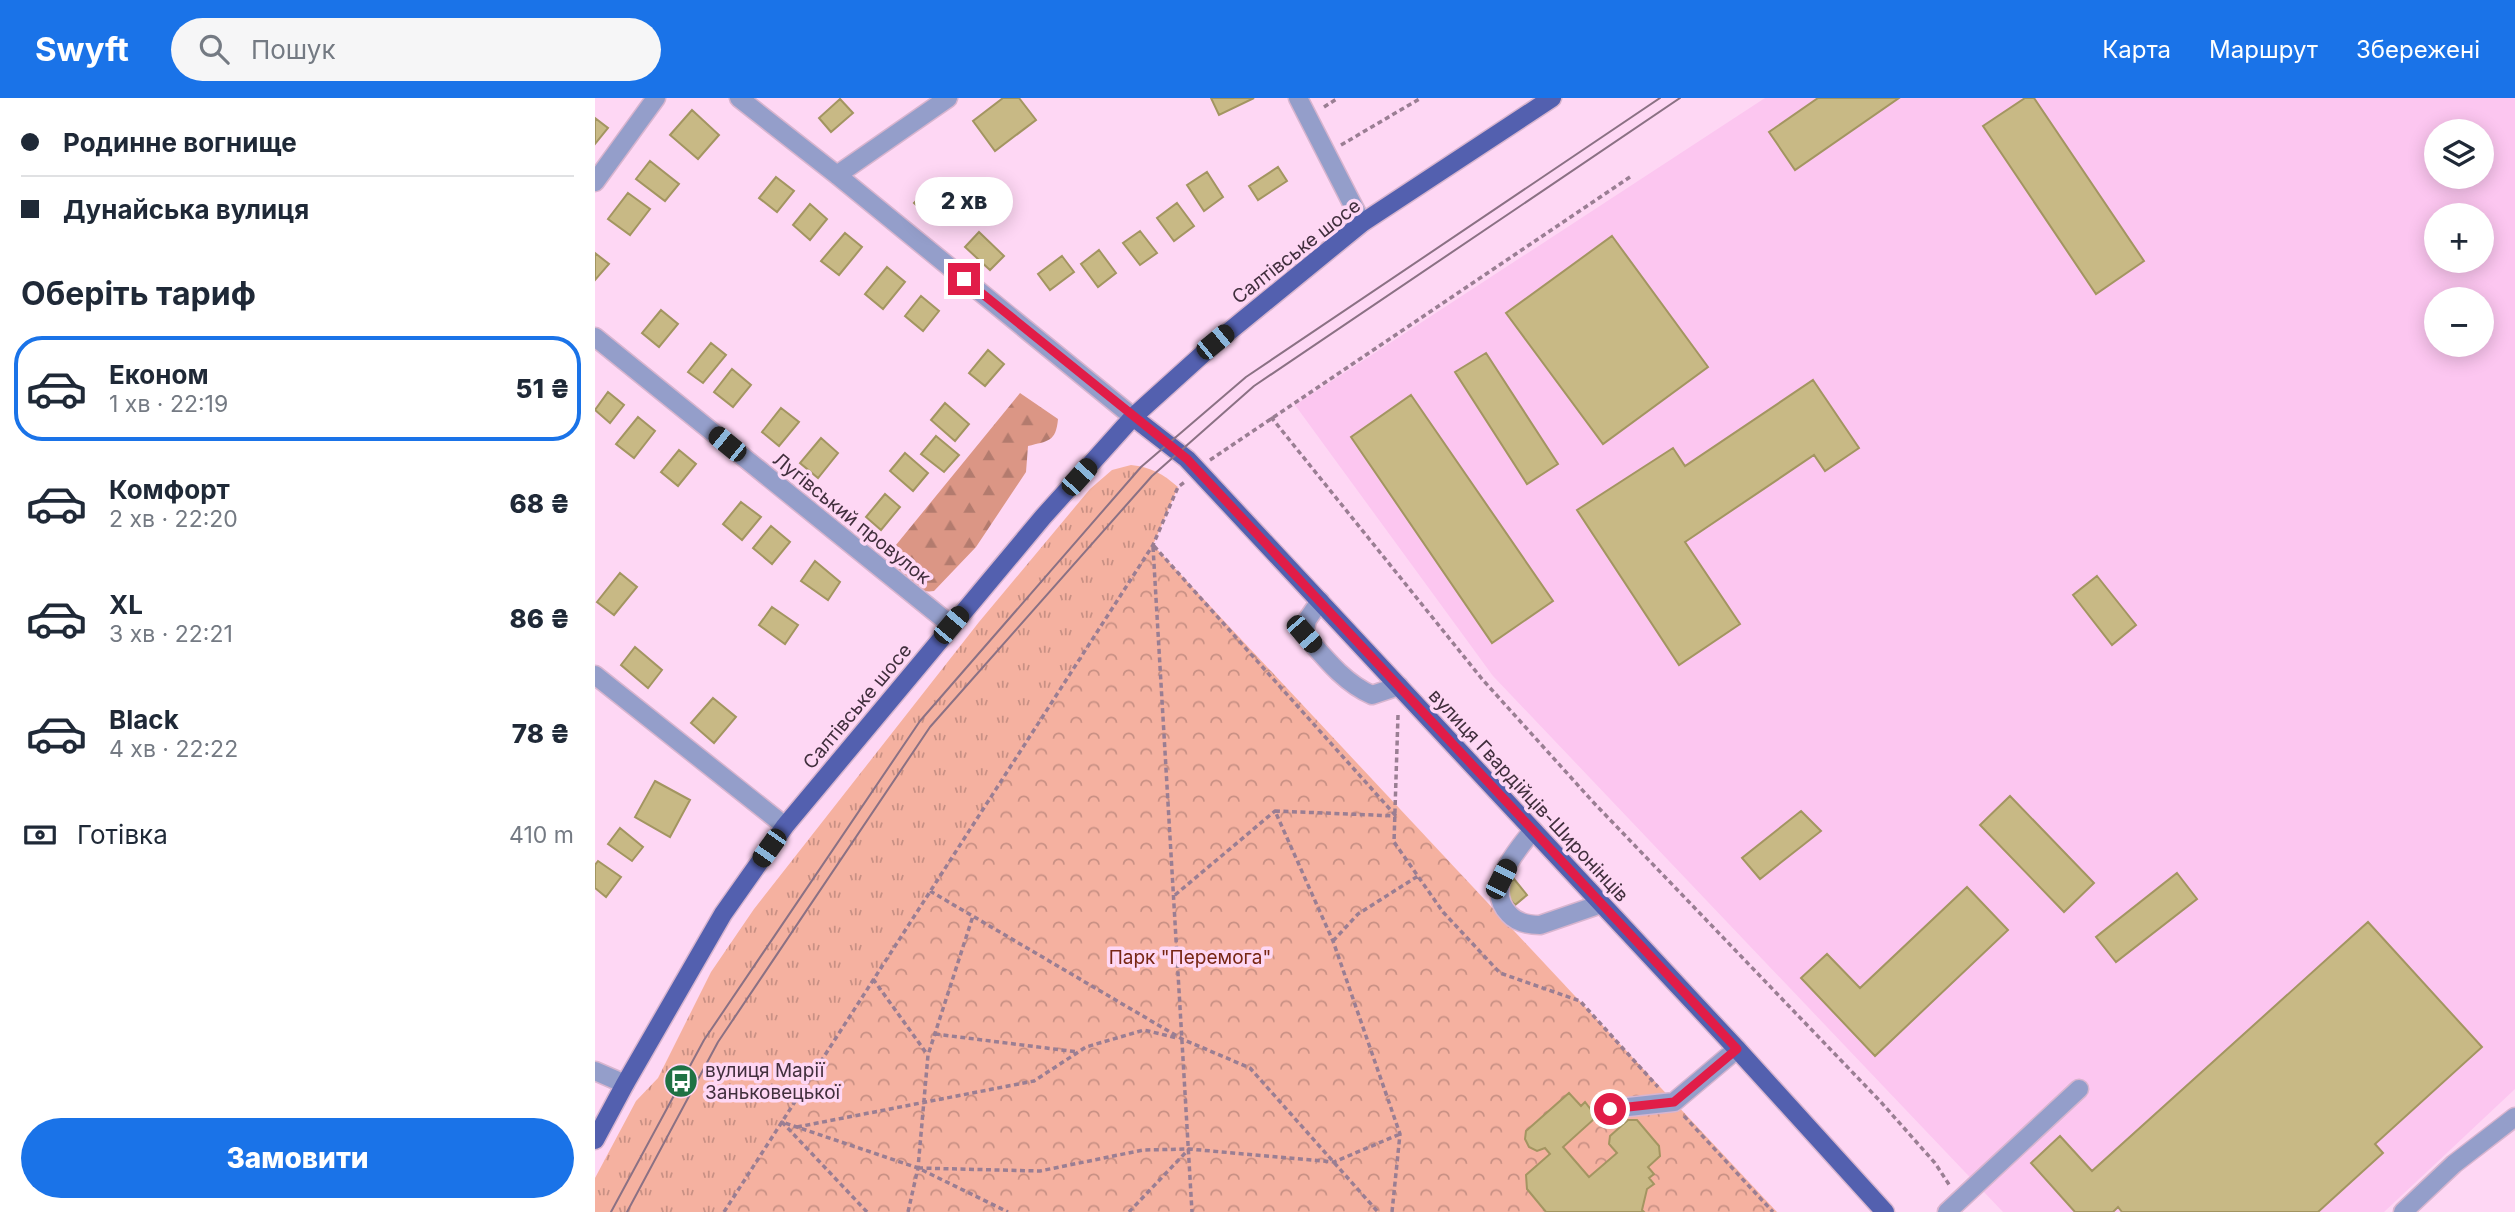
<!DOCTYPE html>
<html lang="uk">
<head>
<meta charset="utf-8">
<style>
  :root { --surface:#fff; --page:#f6f6f7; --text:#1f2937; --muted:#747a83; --line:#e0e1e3; --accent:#1a73e8 }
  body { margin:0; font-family:Inter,sans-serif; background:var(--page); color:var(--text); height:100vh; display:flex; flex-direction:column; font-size:26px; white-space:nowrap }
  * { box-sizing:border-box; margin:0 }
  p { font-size:23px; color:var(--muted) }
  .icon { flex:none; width:38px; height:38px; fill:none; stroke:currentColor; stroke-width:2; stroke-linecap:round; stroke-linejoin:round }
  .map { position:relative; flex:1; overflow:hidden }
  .sheet { display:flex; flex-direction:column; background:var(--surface); width:595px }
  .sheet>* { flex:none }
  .guide { display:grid; align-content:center; height:154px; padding:0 21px; background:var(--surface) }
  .controls { position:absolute; left:1829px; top:21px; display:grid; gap:14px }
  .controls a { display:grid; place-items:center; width:70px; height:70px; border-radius:50%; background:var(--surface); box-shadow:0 4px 18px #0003; font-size:35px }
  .end { position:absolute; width:32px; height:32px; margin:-16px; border:9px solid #e11d48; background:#fff; box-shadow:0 0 0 4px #fff }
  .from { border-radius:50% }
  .bubble { position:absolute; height:49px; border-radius:24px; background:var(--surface); box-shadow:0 4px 18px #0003; font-size:23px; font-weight:800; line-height:49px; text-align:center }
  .car { position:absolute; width:21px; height:42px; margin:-21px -10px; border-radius:9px; box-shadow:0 0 5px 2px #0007; background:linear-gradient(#222 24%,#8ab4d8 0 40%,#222 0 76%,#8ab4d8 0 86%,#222 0) }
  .guide b { display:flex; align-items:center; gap:24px; height:66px; font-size:26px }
  .guide b+b { border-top:2px solid var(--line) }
  .guide i { width:18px; height:18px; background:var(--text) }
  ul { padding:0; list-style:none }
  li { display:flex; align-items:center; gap:21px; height:105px; margin:0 14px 10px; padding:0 7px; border:4px solid transparent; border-radius:28px }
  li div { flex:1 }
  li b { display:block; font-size:26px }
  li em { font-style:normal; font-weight:800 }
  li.selected { border-color:var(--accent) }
  li>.icon { width:63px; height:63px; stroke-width:1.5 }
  h2 { padding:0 21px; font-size:32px; line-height:84px }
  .pay { display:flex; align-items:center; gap:18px; height:77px; padding:0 21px; font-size:26px }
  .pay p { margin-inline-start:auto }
  .cta { display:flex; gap:14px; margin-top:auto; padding:14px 21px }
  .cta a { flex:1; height:80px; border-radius:42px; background:var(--accent); color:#fff; font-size:28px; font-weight:800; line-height:80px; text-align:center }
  header { display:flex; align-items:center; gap:42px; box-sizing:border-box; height:98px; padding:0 35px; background:var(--accent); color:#fff }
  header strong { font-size:33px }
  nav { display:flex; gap:38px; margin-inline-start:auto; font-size:24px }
  .search { width:490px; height:63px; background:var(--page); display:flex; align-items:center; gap:18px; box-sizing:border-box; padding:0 24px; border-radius:38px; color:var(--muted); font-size:26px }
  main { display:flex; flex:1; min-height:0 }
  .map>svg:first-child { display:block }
</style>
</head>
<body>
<header>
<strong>Swyft</strong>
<div class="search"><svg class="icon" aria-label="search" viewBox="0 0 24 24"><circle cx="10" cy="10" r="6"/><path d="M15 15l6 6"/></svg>Пошук</div>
<nav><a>Карта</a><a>Маршрут</a><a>Збережені</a></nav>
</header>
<main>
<section class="sheet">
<div class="guide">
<b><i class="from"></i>Родинне вогнище</b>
<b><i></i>Дунайська вулиця</b>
</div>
<h2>Оберіть тариф</h2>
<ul>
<li class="selected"><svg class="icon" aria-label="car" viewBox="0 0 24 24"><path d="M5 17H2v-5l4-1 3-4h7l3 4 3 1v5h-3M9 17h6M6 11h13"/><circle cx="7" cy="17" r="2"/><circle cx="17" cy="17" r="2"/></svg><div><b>Економ</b><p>1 хв · 22:19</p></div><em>51 ₴</em></li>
<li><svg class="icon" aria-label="car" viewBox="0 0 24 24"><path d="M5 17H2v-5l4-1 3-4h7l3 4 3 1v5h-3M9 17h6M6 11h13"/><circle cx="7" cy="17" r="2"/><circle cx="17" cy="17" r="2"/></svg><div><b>Комфорт</b><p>2 хв · 22:20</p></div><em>68 ₴</em></li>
<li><svg class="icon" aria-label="car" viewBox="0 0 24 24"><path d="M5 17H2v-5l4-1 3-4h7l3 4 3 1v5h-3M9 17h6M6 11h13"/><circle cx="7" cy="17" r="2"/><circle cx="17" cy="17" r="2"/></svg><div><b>XL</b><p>3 хв · 22:21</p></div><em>86 ₴</em></li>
<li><svg class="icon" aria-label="car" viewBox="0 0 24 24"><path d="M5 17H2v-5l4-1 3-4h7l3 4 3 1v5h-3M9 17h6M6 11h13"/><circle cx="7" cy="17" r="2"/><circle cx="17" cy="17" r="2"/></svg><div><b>Black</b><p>4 хв · 22:22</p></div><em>78 ₴</em></li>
</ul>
<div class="pay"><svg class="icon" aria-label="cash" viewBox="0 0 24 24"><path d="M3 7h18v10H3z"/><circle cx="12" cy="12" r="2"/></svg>Готівка<p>410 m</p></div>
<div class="cta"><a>Замовити</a></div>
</section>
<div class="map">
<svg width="1920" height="1114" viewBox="0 0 1920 1114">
  <defs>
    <pattern id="grass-tufts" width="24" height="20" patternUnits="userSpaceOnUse" patternTransform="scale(1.75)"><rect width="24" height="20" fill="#f5b1a0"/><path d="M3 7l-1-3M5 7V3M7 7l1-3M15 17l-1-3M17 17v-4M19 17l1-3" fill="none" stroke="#c89084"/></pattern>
    <pattern id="forest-firs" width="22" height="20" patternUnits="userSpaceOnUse" patternTransform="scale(1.75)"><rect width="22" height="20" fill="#db9685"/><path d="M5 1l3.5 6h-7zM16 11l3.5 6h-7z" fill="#b37b6e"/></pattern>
    <pattern id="park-crowns" width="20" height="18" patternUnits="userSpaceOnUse" patternTransform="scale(1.75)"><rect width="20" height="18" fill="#f5b1a0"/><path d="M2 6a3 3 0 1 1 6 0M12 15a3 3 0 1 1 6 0" fill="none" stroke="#c89084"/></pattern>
  </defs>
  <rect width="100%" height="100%" fill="#fed7f4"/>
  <path fill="#fcc6f0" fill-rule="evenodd" d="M1170 0H1920V991L1789 1114H1408L898 578 700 307ZM1841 33H1886V79H1841ZM1841 117H1886V163H1841ZM1841 201H1886V247H1841Z"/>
  <path fill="url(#grass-tufts)" d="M536 367C556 369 568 376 583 389L558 447 129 1114H0V1080L41 1003 63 980 116 874 159 811 384 524 495 391 517 372Z"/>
  <path fill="url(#forest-firs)" d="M425 295 463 321C461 344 453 343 433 348L431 374 381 449 339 493C318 497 301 474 292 458Z"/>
  <path fill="url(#park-crowns)" d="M558 447 1182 1114H129Z"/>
  <path fill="#c8b985" stroke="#a39561" stroke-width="2" d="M408 0H424L441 22 400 53 378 23Z
    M616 0H659L624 17Z
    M1223 0H1304L1200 72 1174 34Z
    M1430 0H1439L1549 163 1501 196 1388 28Z
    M245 1 258 15 236 34 224 20Z
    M97 12 124 37 103 61 75 37Z
    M0 20 13 30 0 46Z
    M55 63 84 86 70 103 41 81Z
    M683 69 692 83 663 102 654 88Z
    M612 74 628 99 609 113 592 87Z
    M181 79 199 93 182 114 164 100Z
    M342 81 358 97 336 121 319 105Z
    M33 95 55 111 35 137 13 121Z
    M582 105 599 128 579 143 562 120Z
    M215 106 232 121 215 142 198 127Z
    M545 133 562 155 545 167 528 145Z
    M384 134 409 158 395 172 370 149Z
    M250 135 267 149 244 177 226 163Z
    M1017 138 1113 269 1008 346 911 215Z
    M504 152 521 175 503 189 486 166Z
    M0 155 14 166 0 182Z
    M467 158 479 174 455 192 443 176Z
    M292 169 310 184 288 211 270 196Z
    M326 198 344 213 328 233 310 218Z
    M66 212 83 226 64 249 47 235Z
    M116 245 131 257 108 285 93 274Z
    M393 252 409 266 390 288 374 275Z
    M891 255 963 366 932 386 860 274Z
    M137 271 156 287 138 309 119 294Z
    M1218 282 1264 350 1230 373 1219 357 1090 444 1145 526 1084 567 982 412 1078 350 1090 368Z
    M13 294 29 307 15 325 0 312Z
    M816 297 958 503 897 545 756 339Z
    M350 305 374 326 360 343 336 322Z
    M186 310 204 324 184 348 167 334Z
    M43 319 60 333 39 360 21 346Z
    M341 338 364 357 349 374 326 356Z
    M226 340 243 355 223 380 205 365Z
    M84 352 101 366 83 388 66 374Z
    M310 355 333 375 318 393 295 373Z
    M290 396 305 409 286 432 271 419Z
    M146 404 166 419 147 442 128 426Z
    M176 428 195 444 177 466 158 450Z
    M220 463 245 484 233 502 206 483Z
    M25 475 42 489 19 517 2 504Z
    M1502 478 1541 527 1517 547 1478 497Z
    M177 509 203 527 190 546 164 527Z
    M40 549 67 572 53 590 26 567Z
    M118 600 141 619 119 645 96 625Z
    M60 683 95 702 75 739 40 719Z
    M1415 698 1499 785 1469 814 1385 727Z
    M1206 713 1226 733 1165 781 1147 760Z
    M25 730 48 749 37 763 13 746Z
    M3 763 26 779 11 799 0 790V767Z
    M1582 775 1602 801 1521 864 1501 839Z
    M919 781 932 797 920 807 907 792Z
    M1372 789 1413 832 1280 958 1206 880 1232 856 1265 890Z
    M1773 824 1887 949 1780 1046 1788 1055 1723 1114H1527L1523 1109 1518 1114H1480L1436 1065 1465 1038 1497 1073Z
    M974 995 986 1008 990 1004 1000 1017 998 1022 968 1049 994 1079 1022 1055 1014 1046 1015 1038 1033 1022H1042L1064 1048 1065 1058 1053 1069 1059 1076 1054 1080 1059 1086 1052 1091 1047 1112 1049 1114H951L932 1091 931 1077 955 1056 950 1050 942 1053 934 1049 930 1041 931 1033Z"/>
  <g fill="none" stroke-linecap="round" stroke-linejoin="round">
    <g stroke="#d8b5cf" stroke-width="21">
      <path id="minor" d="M144 0 242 77 538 319
        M703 0 767 125
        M242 77 353 0
        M0 84 61 0
        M0 239 356 527
        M725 503 712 522 709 536C729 559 749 585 777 597L804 588
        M0 577 190 728
        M938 732C921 754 888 789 914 816 922 825 933 827 945 827L1006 806
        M0 973 30 986
        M1015 1011 1079 1004 1142 951
        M1352 1114 1484 991
        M1808 1114 1859 1066 1920 1019"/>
    </g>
    <g stroke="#d8b5cf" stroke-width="21">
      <path id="major" d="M538 319 592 361 1142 951 1290 1114
        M0 1042 30 986 128 816 190 728 448 419 538 319 620 245 767 125 957 0"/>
    </g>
    <path stroke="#9a7e93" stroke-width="3.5" stroke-dasharray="5 3.5" stroke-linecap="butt" d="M729 9 743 0
      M746 47 826 0
      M676 319 887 581 999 705 1285 1003 1340 1065 1355 1088
      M615 362 1035 79
      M559 448 801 718
      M558 449 597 1114
      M803 617 799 744 848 814 905 875 985 903 1063 989
      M335 793 587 941 655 970 783 1114
      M580 797 680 713
      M738 843 763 816 823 778
      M278 881 332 956
      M340 936 483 954
      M1089 1018 1178 1114
      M202 1029 439 983 491 949 549 932 582 940
      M323 1070 445 1073 548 1052 594 1051 739 1064 805 1036
      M129 1114 558 447 583 389 591 383
      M272 1114 187 1024 323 1070 413 1114
      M313 1114 323 1070 333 957 378 818
      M534 1114 594 1051
      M797 1114 805 1036 738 843 680 713 801 718"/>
    <use href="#minor" stroke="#949eca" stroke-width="18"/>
    <use href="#major" stroke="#5360af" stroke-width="18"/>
    <path stroke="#8b7184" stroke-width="2" d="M16 1114 109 942 325 623 546 369 651 279 1065 0
      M32 1114 123 944 335 629 557 378 659 288 1085 0"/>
  </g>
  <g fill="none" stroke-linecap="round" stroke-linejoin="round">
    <path stroke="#e11d48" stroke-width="9" d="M369 181 592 361 1142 951 1079 1004 1015 1011"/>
  </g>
  <defs>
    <g id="bus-disc" transform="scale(1.75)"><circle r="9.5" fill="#1f7244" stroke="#fed7f4"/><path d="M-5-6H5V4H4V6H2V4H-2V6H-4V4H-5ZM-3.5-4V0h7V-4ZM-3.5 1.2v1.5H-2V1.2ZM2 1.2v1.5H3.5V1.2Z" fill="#fff"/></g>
  </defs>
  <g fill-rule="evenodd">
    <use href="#bus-disc" x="86" y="983"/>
  </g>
  <g text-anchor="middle" stroke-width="7" stroke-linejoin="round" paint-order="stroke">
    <g font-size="19" fill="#412f3d" stroke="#fed7f4">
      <text transform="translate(701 153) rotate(-38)" y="7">Салтівське шосе</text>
      <text transform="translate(257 420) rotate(39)" y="7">Лугівський провулок</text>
      <text transform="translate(262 608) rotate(-50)" y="7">Салтівське шосе</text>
      <text transform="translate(934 697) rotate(47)" y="7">вулиця Гвардійців-Широнінців</text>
    </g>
    <g font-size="19" fill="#772613" stroke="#fed7f4">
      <text x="595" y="866">Парк "Перемога"</text>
    </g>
    <g font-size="19" fill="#412f3d" stroke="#fed7f4" text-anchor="start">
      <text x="110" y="979">вулиця Марії<tspan x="110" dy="22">Заньковецької</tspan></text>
    </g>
  </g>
</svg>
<div class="controls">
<a><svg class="icon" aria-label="layers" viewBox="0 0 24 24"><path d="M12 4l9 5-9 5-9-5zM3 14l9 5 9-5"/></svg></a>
<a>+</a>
<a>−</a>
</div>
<i class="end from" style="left:1015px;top:1011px"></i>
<i class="end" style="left:369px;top:181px"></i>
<div class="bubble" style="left:320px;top:79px;width:98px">2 хв</div>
<i class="car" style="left:620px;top:244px;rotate:51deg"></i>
<i class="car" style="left:132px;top:346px;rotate:309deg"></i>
<i class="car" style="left:484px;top:379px;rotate:42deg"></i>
<i class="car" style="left:356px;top:527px;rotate:40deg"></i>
<i class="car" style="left:709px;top:536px;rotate:139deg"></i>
<i class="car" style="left:174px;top:750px;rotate:215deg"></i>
<i class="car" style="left:906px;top:781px;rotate:27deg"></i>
</div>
</main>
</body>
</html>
